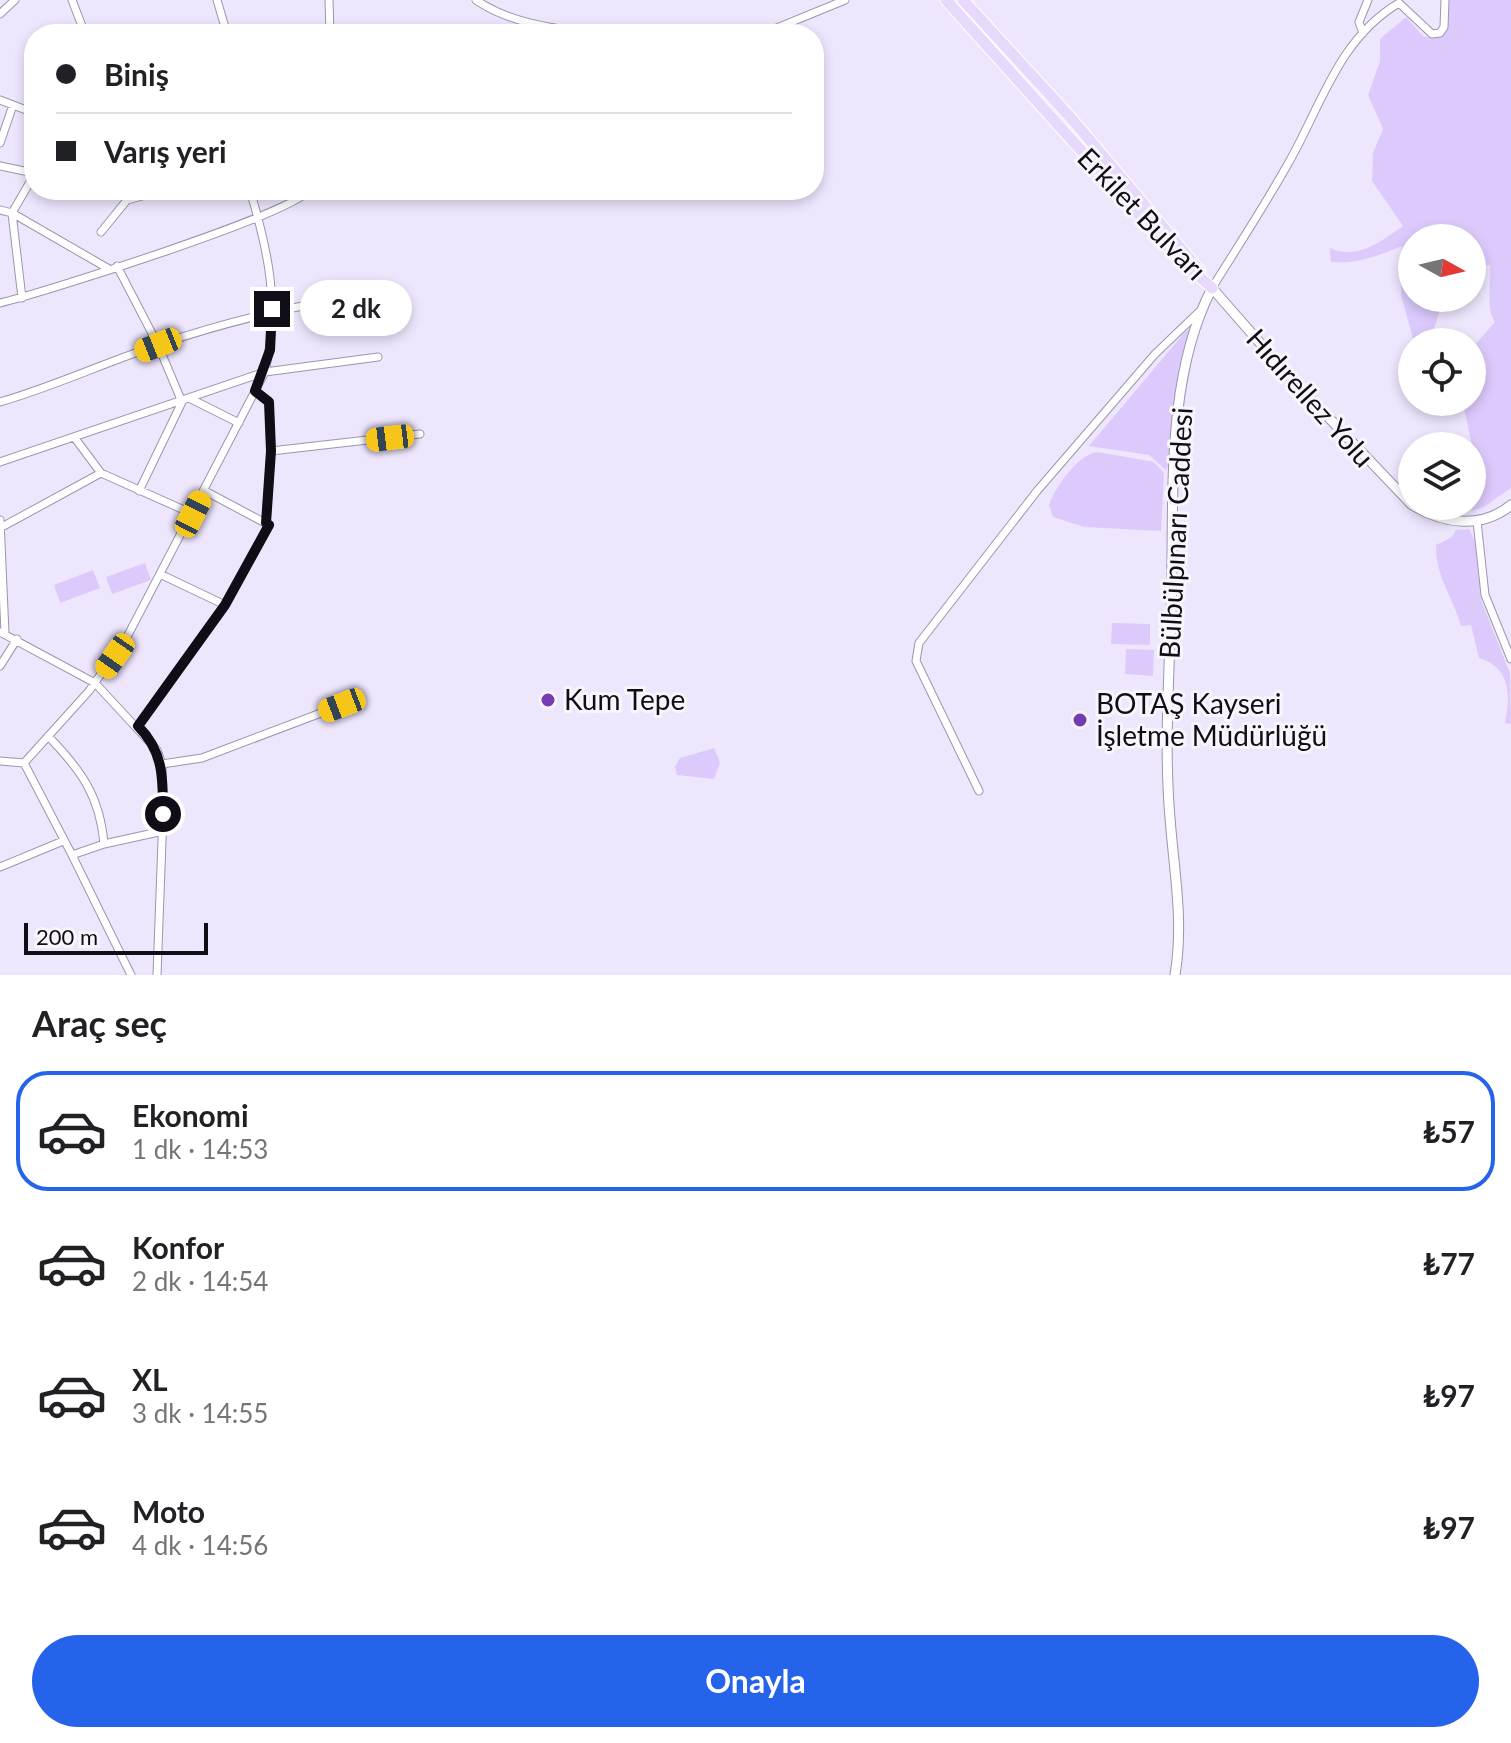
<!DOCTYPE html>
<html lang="tr">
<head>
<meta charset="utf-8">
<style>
  :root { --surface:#fff; --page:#f2f2f2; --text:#202124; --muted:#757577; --line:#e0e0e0; --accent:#2563eb }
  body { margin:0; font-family:Lato,sans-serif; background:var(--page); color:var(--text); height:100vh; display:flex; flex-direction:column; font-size:30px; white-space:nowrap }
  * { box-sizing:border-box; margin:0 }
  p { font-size:26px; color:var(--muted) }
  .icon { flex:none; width:44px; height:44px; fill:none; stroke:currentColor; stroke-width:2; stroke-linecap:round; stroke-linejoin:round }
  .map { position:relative; height:975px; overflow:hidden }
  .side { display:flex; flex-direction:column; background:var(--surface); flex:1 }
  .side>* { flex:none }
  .hud { position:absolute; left:24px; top:24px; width:800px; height:176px; border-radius:32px; box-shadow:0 4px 12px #0003; display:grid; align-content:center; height:176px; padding:0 32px; background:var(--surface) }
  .needle { width:52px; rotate:98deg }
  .fabs { position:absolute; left:1398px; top:224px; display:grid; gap:16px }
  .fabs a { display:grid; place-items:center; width:88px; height:88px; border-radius:50%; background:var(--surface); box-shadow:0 4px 12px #0003; font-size:40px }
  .scale { position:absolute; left:24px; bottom:20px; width:184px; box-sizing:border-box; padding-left:8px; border:4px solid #110d16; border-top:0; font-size:22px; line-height:28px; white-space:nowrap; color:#110d16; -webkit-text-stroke:6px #f8f6fc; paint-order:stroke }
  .end { position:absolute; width:36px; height:36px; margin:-18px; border:10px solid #110d16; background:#fff; box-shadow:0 0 0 4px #fff }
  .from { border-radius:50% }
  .bubble { position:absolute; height:56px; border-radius:28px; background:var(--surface); box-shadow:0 4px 12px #0003; font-size:26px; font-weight:700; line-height:56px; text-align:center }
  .car { position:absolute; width:24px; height:48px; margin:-24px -12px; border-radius:10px; box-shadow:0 0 6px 2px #0007; background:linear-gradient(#f5c518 24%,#345 0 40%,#f5c518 0 76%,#345 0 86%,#f5c518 0) }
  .hud b { display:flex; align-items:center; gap:28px; height:76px; font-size:30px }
  .hud b+b { border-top:2px solid var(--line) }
  .hud i { width:20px; height:20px; background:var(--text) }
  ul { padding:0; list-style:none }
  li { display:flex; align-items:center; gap:24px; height:120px; margin:0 16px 12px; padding:0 16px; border:4px solid transparent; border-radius:32px }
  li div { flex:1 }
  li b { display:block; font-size:30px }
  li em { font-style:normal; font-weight:700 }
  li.selected { border-color:var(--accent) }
  li>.icon { width:72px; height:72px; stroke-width:1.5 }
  h2 { padding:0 32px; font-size:36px; line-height:96px }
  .cta { display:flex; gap:16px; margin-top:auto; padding:16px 32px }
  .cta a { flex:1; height:92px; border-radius:48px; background:var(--accent); color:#fff; font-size:32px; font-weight:700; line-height:92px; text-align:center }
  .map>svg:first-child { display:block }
</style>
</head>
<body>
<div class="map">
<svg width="1511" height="975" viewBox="0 0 1511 975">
  <rect width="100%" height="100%" fill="#eee6fd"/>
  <path fill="#ddcafd" d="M1446 0H1511V488L1484 507 1471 511 1475 498 1472 446 1463 402H1472V348L1495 322C1485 308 1492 282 1490 265L1472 268V238H1412V298H1438L1439 313 1433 332 1445 342H1414L1401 295 1402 246C1377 256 1358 264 1331 262L1330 248C1357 261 1381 241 1403 226L1372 181 1373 153 1383 129 1368 95 1380 61V39L1406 17 1424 37 1439 36Z
    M1198 323 1177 446 1166 470 1149 455 1089 446 1185 332Z
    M1098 452 1154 462 1164 473 1161 531 1084 527 1053 517 1049 505C1055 487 1079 453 1098 452Z
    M1469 529 1475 541 1481 600 1510 673 1511 724 1505 723C1511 695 1510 667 1479 658L1471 625 1461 626C1453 597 1435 576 1436 545L1452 537 1456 530Z
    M145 563 151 580 112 594 106 577Z
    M93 570 100 588 60 603 54 585Z
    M1112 623 1150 624V645L1111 644Z
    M1126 649 1154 650 1153 676 1125 674Z
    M714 748 720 763 714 779 677 775 675 767 680 758Z"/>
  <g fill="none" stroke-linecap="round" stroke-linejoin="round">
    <g stroke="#9d94ae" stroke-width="9">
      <path id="minor" d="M72 0 85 34
        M217 0 227 34
        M329 0 330 34
        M476 0C518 29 580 32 630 34
        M0 14 15 0
        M1363 33 1359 22 1368 0
        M762 34 845 0
        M0 100 34 113
        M0 143 13 105
        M0 166 34 173
        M34 175 12 213 109 269
        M0 210 12 213 22 298
        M101 232 127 200 165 190
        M117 266 158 345 182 402 139 491
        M1212 288C1238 246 1265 205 1289 162 1321 106 1339 38 1399 3L1432 34 1440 33 1444 27 1445 0
        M0 303C42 293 293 214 309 190
        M255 391 269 402 271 451 266 523
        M189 398 239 423
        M0 402C55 386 106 362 161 344 231 320 295 306 368 294
        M74 437 101 473 193 514
        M271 451 420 434
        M0 462 265 372 378 357
        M0 520 5 633
        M1477 521 1485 595 1511 659
        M0 528 101 473
        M162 575 225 605 269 525 205 491
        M0 632 95 683 157 750 162 764 163 814 157 975
        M0 666 17 639
        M138 726 225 605
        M0 761 24 763
        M24 763 89 691 127 637 265 372C280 305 269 254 250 190
        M24 763 72 855 104 844C100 796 81 770 48 736
        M162 764 202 758 342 705
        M979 791 916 661 919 643 1037 491 1155 354 1201 310
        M104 844 163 831
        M72 855 131 975
        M0 867 63 841"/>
    </g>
    <g stroke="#9d94ae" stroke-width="11">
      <path id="tertiary" d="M1414 506C1445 524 1482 529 1511 505
        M1175 975C1184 921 1174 872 1170 818 1164 749 1169 680 1171 611 1175 507 1163 383 1212 288L1289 376 1412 505"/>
    </g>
    <g stroke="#fff" stroke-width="13">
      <path id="primary" d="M946 0 1175 255 1212 288
        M963 0 1071 118 1200 271"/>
    </g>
    <use href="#minor" stroke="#fff" stroke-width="7"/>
    <use href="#tertiary" stroke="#fff" stroke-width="9"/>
    <use href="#primary" stroke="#e6d9fc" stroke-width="11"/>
  </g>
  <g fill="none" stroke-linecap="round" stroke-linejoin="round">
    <path stroke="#110d16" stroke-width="10" d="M163 814C163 779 164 752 138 726L225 605 269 525 266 523 271 451 269 402 255 391 270 350 272 309"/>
  </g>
  <g fill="#743cb2" stroke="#f8f6fc" stroke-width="3">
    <circle cx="548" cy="700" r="8"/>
    <circle cx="1080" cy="720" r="8"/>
  </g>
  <g text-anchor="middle" stroke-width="6" stroke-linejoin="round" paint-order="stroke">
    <g font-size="28" fill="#110d16" stroke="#f8f6fc">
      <text transform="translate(1142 214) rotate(46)" y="10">Erkilet Bulvarı</text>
      <text transform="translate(1310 398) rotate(48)" y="10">Hıdırellez Yolu</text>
      <text transform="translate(1176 533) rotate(-87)" y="10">Bülbülpınarı Caddesi</text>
    </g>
    <g font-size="28" fill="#110d16" stroke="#f8f6fc" text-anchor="start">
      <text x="564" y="710">Kum Tepe</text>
      <text x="1096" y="714">BOTAŞ Kayseri<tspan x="1096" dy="32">İşletme Müdürlüğü</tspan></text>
    </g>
  </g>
</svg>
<div class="fabs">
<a><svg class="needle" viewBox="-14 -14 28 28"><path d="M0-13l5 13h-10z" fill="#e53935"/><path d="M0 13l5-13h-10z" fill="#757577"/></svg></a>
<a><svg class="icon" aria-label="locate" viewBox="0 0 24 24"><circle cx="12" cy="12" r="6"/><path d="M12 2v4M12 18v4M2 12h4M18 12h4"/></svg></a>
<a><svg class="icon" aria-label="layers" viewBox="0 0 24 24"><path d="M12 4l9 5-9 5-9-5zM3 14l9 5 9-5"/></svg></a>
</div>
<div class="scale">200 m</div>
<i class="end from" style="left:163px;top:814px"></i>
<i class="end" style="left:272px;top:309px"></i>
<div class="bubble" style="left:300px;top:280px;width:112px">2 dk</div>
<i class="car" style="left:158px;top:345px;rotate:248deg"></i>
<i class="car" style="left:390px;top:438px;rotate:263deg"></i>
<i class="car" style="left:193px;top:514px;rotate:27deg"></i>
<i class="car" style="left:115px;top:656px;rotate:215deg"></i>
<i class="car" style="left:342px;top:705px;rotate:249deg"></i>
<div class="hud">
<b><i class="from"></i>Biniş</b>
<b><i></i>Varış yeri</b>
</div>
</div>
<section class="side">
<h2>Araç seç</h2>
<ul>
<li class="selected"><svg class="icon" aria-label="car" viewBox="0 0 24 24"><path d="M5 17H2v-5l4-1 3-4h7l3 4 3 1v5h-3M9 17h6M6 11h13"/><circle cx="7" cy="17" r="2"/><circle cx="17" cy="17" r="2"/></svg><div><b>Ekonomi</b><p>1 dk · 14:53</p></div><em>₺57</em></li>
<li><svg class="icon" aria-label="car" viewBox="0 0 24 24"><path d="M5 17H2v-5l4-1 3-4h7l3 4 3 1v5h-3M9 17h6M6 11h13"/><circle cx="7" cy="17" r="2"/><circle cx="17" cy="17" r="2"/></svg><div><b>Konfor</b><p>2 dk · 14:54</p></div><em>₺77</em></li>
<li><svg class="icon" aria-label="car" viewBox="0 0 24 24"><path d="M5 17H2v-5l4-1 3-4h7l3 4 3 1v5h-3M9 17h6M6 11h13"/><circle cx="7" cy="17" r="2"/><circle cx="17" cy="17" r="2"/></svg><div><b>XL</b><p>3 dk · 14:55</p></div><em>₺97</em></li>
<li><svg class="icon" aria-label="car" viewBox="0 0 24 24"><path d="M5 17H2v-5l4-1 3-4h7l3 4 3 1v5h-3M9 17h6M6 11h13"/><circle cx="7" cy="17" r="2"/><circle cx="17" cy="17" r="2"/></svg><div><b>Moto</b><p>4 dk · 14:56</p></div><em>₺97</em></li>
</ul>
<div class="cta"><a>Onayla</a></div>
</section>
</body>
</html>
